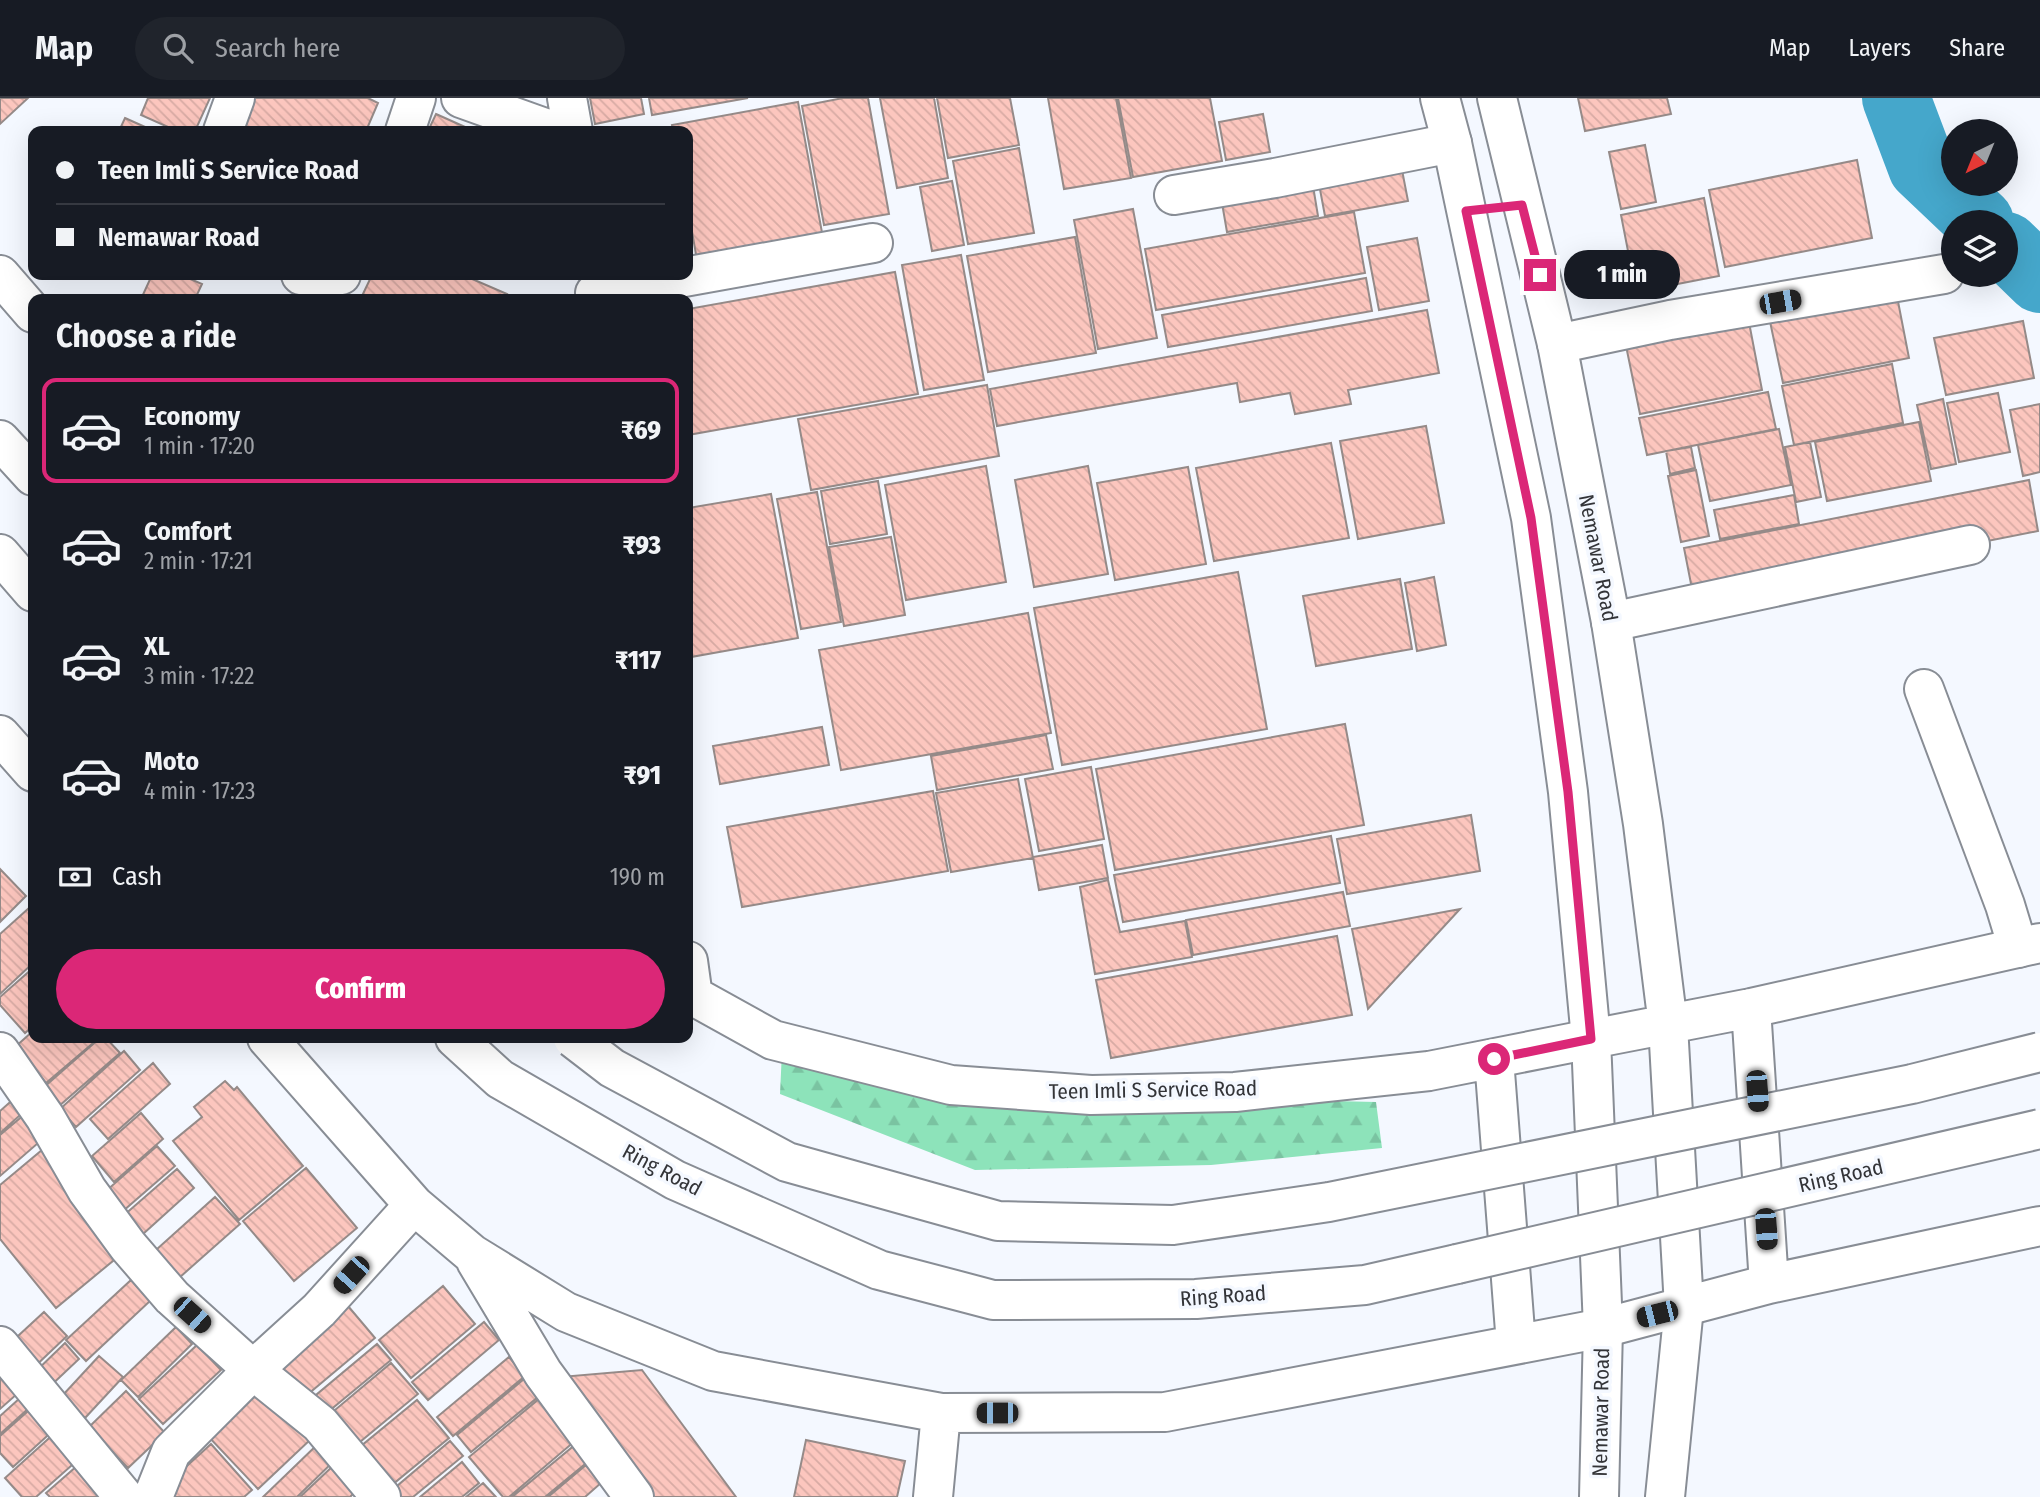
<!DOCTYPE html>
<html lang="en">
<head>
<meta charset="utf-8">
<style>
  :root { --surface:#171b24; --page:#20242c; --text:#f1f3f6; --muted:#9ea1a6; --line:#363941; --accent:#db2777 }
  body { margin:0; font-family:"Fira Sans Condensed",sans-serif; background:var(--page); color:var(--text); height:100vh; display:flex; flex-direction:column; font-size:26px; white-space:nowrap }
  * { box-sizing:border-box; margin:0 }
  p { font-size:23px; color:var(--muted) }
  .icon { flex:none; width:38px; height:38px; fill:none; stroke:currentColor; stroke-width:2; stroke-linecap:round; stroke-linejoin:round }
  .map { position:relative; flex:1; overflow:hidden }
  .drawer { position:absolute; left:28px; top:196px; width:665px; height:749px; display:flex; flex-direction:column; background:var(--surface); border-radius:14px; box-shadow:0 7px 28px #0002 }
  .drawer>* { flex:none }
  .hud { position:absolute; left:28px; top:28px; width:665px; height:154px; border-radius:14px; box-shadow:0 7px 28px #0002; display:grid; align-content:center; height:154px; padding:0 28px; background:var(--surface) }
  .needle { width:46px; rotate:223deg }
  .fabs { position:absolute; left:1941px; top:21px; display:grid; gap:14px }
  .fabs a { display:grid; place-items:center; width:77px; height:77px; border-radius:50%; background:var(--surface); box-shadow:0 7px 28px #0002; font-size:35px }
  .end { position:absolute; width:32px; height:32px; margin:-16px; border:9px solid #db2777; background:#fff; box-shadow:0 0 0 4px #fff }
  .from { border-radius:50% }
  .bubble { position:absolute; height:49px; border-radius:24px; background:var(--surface); box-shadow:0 7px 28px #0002; font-size:23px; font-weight:800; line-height:49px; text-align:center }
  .car { position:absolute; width:21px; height:42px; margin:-21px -10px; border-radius:9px; box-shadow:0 0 5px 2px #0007; background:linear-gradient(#222 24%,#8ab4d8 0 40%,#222 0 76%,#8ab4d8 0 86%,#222 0) }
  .hud b { display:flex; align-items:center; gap:24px; height:66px; font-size:26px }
  .hud b+b { border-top:2px solid var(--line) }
  .hud i { width:18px; height:18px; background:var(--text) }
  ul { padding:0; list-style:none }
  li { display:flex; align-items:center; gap:21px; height:105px; margin:0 14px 10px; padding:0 14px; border:4px solid transparent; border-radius:14px }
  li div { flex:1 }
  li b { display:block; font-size:26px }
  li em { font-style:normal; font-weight:800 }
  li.on { border-color:var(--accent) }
  li>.icon { width:63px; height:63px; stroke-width:1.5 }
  h2 { padding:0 28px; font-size:32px; line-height:84px }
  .pay { display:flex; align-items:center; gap:18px; height:77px; padding:0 28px; font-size:26px }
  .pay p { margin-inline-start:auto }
  .action { display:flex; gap:14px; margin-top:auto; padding:14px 28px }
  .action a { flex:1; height:80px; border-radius:42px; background:var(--accent); color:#fff; font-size:28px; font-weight:800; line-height:80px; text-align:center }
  header { display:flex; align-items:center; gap:42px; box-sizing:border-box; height:98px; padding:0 35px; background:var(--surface); border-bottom:2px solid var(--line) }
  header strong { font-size:33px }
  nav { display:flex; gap:38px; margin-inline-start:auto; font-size:24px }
  .search { width:490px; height:63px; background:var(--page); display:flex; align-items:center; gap:18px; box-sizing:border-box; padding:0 24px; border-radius:38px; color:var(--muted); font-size:26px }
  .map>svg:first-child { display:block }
</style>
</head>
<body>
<header>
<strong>Map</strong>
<div class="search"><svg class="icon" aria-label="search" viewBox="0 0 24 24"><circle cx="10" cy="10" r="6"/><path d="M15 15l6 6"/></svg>Search here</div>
<nav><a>Map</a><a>Layers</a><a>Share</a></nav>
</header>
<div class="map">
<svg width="2040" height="1399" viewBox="0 0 2040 1399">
  <defs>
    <pattern id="forest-firs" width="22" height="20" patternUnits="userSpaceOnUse" patternTransform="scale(1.75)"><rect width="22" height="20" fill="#8de3ba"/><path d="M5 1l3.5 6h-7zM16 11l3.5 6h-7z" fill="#7ac3a1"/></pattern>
    <pattern id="building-back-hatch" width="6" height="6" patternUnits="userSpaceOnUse" patternTransform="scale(1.75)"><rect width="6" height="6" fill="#fcc6be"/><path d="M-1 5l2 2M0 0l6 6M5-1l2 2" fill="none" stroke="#d8aba4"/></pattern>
  </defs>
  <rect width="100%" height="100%" fill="#f4f8ff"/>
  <path fill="url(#forest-firs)" d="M782 953 1071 997 1376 1004 1382 1050 1211 1067 975 1072 780 996Z"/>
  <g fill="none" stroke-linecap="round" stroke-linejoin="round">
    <path stroke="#45a7cb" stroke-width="68" d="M1896 0 1922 69 1980 124
      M2006 148 2040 181"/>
  </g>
  <path fill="url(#building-back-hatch)" stroke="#958a88" stroke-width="2" d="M0 0H28L0 26Z
    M148 0H210L195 33H177L141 17Z
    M248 0H368L378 5 366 33H234Z
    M590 0H641L644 16 595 26Z
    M649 0H748L652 17Z
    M843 0H868L889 116 824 127 802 8Z
    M880 0H934L948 80 897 90Z
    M937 0H1010L1019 47 948 60Z
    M1048 0H1116L1131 80 1064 91Z
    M1118 0H1210L1222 63 1133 79Z
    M1578 0H1667L1671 16 1585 33Z
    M798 4 823 140 697 162 688 111V33H673L672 27Z
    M436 16 474 33H428Z
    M1263 16 1270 54 1226 62 1219 24Z
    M125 20 154 33H119Z
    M1645 47 1656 104 1621 111 1609 54Z
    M1019 50 1034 135 968 146 953 63Z
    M1857 62 1872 140 1725 169 1709 92Z
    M1402 72 1408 103 1325 118 1319 86Z
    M952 83 964 147 932 153 920 89Z
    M1313 88 1318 118 1227 134 1222 105Z
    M1704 100 1719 178 1636 194 1621 117Z
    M1133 111 1157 240 1098 251 1074 122Z
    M1354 114 1365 175 1156 212 1145 151Z
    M1075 139 1096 255 988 274 967 158Z
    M1417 140 1429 203 1379 212 1367 149Z
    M961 157 984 282 924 292 902 167Z
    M895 174 918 296 688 337V211Z
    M152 177H181L202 186 195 201H141Z
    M372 177H463L507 196 504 201H370L362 198Z
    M1366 180 1372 213 1168 249 1162 217Z
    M1895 188 1909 260 1783 285 1768 214Z
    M1427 212 1439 275 1348 292 1351 306 1295 316 1290 295 1240 304 1237 285 997 328 990 291Z
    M1747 214 1762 292 1640 316 1624 238Z
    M2023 223 2034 280 1946 297 1934 240Z
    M1892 266 1903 325 1794 347 1782 288Z
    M987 287 999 358 811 392 798 321Z
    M1768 294 1776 331 1647 357 1639 320Z
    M1998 295 2010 354 1959 364 1947 305Z
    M1943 301 1956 366 1931 371 1917 307Z
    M2040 306V374L2023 378 2010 312Z
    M1919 324 1931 383 1827 403 1815 344Z
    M1426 328 1444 425 1358 441 1340 343Z
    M1779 331 1791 387 1710 403 1698 347Z
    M1810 344 1821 399 1796 404 1785 349Z
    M1331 345 1349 440 1214 463 1196 370Z
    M1691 349 1695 370 1670 376 1666 353Z
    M986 368 1006 484 906 502 885 387Z
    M1088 368 1108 476 1034 489 1015 382Z
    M1188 369 1206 466 1115 482 1097 385Z
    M1696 372 1709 438 1681 444 1668 378Z
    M2029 382 2038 433 1694 501 1684 450Z
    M878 383 887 436 830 446 821 393Z
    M817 394 841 524 801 531 777 401Z
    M771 396 798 540 691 559 688 538V410Z
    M1794 397 1799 426 1720 441 1714 412Z
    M891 439 905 517 844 528 829 449Z
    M1238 474 1267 631 1062 667 1034 510Z
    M1434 479 1446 547 1417 553 1405 485Z
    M1400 481 1412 551 1316 568 1303 498Z
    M1028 515 1051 635 841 672 819 552Z
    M1345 626 1364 727 1115 772 1096 671Z
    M822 629 829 667 720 686 713 648Z
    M1046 637 1053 671 937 692 931 658Z
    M1091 669 1104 741 1039 753 1025 681Z
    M1018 681 1033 760 951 774 936 695Z
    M933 693 948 773 742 809 727 729Z
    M1471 717 1480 773 1347 796 1337 741Z
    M1331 738 1340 785 1123 824 1114 777Z
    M1102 747 1108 780 1039 792 1033 759Z
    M0 771 26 798 0 824Z
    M1108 782 1120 834 1185 823 1192 859 1095 876 1080 789Z
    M1343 794 1350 828 1193 857 1186 822Z
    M29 810 33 815V865L0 896V836Z
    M1460 811 1368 911 1352 831Z
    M1337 838 1352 917 1111 960 1096 882Z
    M33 870V928L25 935 0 907V899Z
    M33 933V940H99L46 985 15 949Z
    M100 940H106L120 955 59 1008 43 990Z
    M124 953 140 972 76 1029 60 1011Z
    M153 965 170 986 108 1041 90 1021Z
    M225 983 234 992 237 989 303 1068 239 1122 173 1043 202 1019 194 1009Z
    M17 998 28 1010 0 1035V1013Z
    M141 1015 163 1041 114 1084 92 1058Z
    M25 1016 45 1039 0 1078V1037Z
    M157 1048 175 1068 123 1113 106 1093Z
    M42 1052 125 1153 56 1210 0 1141V1087Z
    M306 1070 357 1130 294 1183 243 1123Z
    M177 1071 194 1090 133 1145 115 1125Z
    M215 1099 240 1126 171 1187 147 1160Z
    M131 1182 150 1203 86 1263 66 1242Z
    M443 1188 475 1226 411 1280 379 1242Z
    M348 1208 375 1240 301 1302 274 1270Z
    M44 1214 67 1238 29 1274 6 1249Z
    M484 1224 499 1242 428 1302 412 1284Z
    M176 1229 192 1246 138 1299 121 1282Z
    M65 1245 79 1261 45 1293 31 1278Z
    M377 1246 391 1262 323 1318 310 1302Z
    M197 1247 221 1272 163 1326 139 1301Z
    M99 1258 123 1279 85 1320 62 1298Z
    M0 1259 26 1288 0 1311Z
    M509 1259 525 1278 453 1338 437 1319Z
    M391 1265 418 1296 355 1348 329 1317Z
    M642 1272 736 1399H644L560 1279Z
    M524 1281 538 1299 471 1354 457 1337Z
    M259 1286 311 1341 258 1391 207 1337Z
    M30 1291 39 1301 0 1336V1318Z
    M126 1293 165 1335 128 1370 89 1329Z
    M539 1301 575 1343 509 1399H503L469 1359Z
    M417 1302 449 1340 387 1391 355 1353Z
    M36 1306 57 1329 13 1369 0 1355V1338Z
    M57 1333 80 1360 36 1399H22L5 1380Z
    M806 1342 905 1363 897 1399H794Z
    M450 1343 463 1358 413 1399H394L390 1394Z
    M320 1344 336 1361 297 1399H263Z
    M211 1346 252 1392 244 1399H175L165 1388Z
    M576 1346 590 1362 545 1399H512Z
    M85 1361 117 1399H50L46 1395Z
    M462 1364 479 1385 462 1399H420Z
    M334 1367 357 1392 350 1399H300Z
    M586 1367 601 1385 585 1399H548Z
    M483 1385 496 1399H466Z"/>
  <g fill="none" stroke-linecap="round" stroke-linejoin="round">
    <g stroke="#888d95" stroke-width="42">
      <path id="minor" d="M461 0 553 33
        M567 0 573 33
        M223 33 235 0
        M405 33 416 0
        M1174 97 1275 80 1452 45
        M0 177 33 215
        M301 177 319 179 341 177
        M595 195 873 145
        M1557 246 1670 222 1944 176
        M1611 524 1970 447
        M1924 591 2005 807 2018 850
        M0 637 33 674
        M688 863 693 899
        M688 895 773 942 951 987 1091 997 1235 994 1429 973 1591 941
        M267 940 414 1107 472 1156 566 1214 713 1273 941 1315 1165 1314 1603 1230
        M0 954 45 1019 87 1092 128 1148 172 1199 253 1272 320 1326 381 1399
        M1494 961 1516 1246
        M476 1163 543 1275 634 1399
        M0 1248 124 1399
        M153 1399 171 1354 253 1272 319 1212 414 1107
        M933 1399 941 1315"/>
    </g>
    <g stroke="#888d95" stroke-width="42">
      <path id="major" d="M0 342 33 378
        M0 456 33 494
        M455 940 500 981 675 1082 879 1172 993 1202 1196 1201 1365 1187 1457 1166
        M1599 1399 1603 1230
        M1665 1399 1684 1209"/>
    </g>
    <g stroke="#888d95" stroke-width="42">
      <path id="highway" d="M1440 0 1452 45 1531 420 1568 694 1591 941 1603 1230 1769 1186 2040 1128
        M1497 0 1557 246 1611 524 1643 726 1668 927 1684 1209
        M1751 910 1769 1186
        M1591 941 1751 910 2040 845"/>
    </g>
    <use href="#minor" stroke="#fff" stroke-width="38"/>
    <use href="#major" stroke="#fff" stroke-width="38"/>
    <use href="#highway" stroke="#fff" stroke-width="38"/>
    <g stroke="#888d95" stroke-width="42" stroke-linecap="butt">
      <path id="major-bridge" d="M573 940 612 970 787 1064 998 1123 1173 1127 1329 1104 1912 986 2040 954
        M1457 1166 2040 1031"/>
    </g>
    <use href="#major-bridge" stroke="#fff" stroke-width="38"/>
  </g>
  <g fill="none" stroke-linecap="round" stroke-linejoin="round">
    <path stroke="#db2777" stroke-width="9" d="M1494 961 1591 941 1568 694 1531 420 1466 113 1522 107 1540 177"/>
  </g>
  <g text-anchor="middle" stroke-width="7" stroke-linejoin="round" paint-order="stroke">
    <g font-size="21" fill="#333438" stroke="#f4f8ff">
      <text transform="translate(1598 460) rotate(79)" y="7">Nemawar Road</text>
      <text transform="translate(1153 992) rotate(-1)" y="7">Teen Imli S Service Road</text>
      <text transform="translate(662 1072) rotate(28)" y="7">Ring Road</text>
      <text transform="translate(1841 1078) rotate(-13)" y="7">Ring Road</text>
      <text transform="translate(1223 1198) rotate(-4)" y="7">Ring Road</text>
      <text transform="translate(1601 1314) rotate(-89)" y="7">Nemawar Road</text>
    </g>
  </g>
</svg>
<div class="fabs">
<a><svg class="needle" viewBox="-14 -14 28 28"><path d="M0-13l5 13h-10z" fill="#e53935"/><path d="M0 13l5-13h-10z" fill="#9ea1a6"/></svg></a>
<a><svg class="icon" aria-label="layers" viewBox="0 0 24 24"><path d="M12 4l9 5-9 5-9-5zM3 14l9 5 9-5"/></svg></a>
</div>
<i class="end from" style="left:1494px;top:961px"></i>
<i class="end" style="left:1540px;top:177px"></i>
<div class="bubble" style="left:1564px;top:152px;width:116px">1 min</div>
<i class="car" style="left:1780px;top:204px;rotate:80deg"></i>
<i class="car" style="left:1757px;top:993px;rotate:176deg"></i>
<i class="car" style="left:1766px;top:1131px;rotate:176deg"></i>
<i class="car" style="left:351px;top:1177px;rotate:222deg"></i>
<i class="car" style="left:1657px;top:1216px;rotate:256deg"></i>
<i class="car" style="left:192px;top:1217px;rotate:132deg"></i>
<i class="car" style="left:997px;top:1315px;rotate:270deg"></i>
<div class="hud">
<b><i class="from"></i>Teen Imli S Service Road</b>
<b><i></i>Nemawar Road</b>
</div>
<section class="drawer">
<h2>Choose a ride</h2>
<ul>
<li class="on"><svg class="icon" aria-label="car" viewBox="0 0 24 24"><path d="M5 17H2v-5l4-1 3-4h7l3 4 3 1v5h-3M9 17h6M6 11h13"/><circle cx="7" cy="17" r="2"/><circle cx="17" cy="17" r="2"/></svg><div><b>Economy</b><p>1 min · 17:20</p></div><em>₹69</em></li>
<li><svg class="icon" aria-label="car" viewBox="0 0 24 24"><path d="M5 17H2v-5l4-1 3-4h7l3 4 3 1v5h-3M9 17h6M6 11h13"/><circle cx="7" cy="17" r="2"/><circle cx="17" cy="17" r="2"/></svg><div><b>Comfort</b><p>2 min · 17:21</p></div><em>₹93</em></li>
<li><svg class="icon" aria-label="car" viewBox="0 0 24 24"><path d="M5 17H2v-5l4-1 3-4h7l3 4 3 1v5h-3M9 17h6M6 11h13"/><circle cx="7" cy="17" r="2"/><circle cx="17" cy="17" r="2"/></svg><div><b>XL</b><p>3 min · 17:22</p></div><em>₹117</em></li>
<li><svg class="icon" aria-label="car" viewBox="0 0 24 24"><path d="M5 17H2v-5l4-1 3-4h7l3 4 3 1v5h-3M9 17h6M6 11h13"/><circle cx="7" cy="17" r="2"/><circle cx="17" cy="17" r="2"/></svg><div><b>Moto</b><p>4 min · 17:23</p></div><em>₹91</em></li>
</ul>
<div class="pay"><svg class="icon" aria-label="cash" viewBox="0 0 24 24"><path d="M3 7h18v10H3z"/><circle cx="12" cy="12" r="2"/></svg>Cash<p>190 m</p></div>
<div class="action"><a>Confirm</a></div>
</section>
</div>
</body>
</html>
